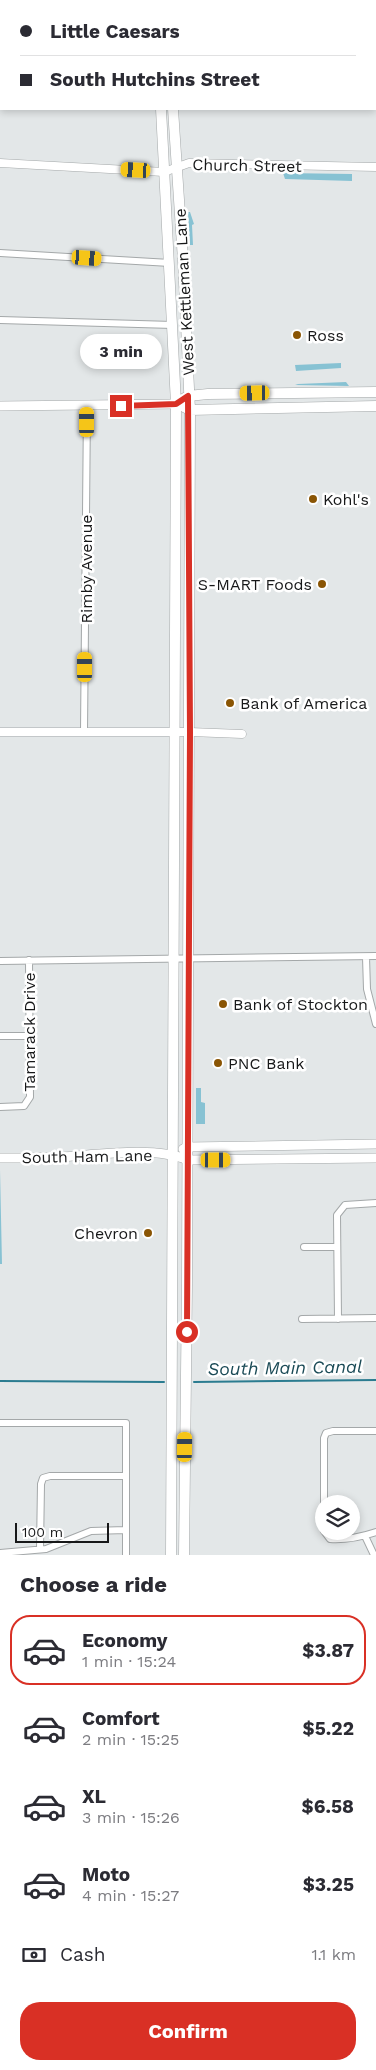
<!DOCTYPE html>
<html lang="en">
<head>
<meta charset="utf-8">
<style>
  :root { --surface:#fff; --page:#f7f7f7; --text:#2b2b33; --muted:#7c7c81; --line:#e1e1e2; --accent:#d93025 }
  body { margin:0; font-family:"Work Sans",sans-serif; background:var(--page); color:var(--text); height:100vh; display:flex; flex-direction:column; font-size:19px; white-space:nowrap }
  * { box-sizing:border-box; margin:0 }
  p { font-size:16px; color:var(--muted) }
  .icon { flex:none; width:28px; height:28px; fill:none; stroke:currentColor; stroke-width:2; stroke-linecap:round; stroke-linejoin:round }
  .map { position:relative; height:1555px; overflow:hidden }
  .panel { display:flex; flex-direction:column; background:var(--surface); flex:1 }
  .panel>* { flex:none }
  .top-card { position:absolute; left:0px; top:0px; width:376px; height:110px; box-shadow:0 2px 8px #0003; display:grid; align-content:center; height:110px; padding:0 20px; background:var(--surface) }
  .tools { position:absolute; left:315px; top:1495px; display:grid; gap:10px }
  .tools a { display:grid; place-items:center; width:45px; height:45px; border-radius:50%; background:var(--surface); box-shadow:0 2px 8px #0003; font-size:25px }
  .scale { position:absolute; left:15px; bottom:12px; width:94px; box-sizing:border-box; padding-left:5px; border:2px solid #171819; border-top:0; font-size:14px; line-height:18px; white-space:nowrap; color:#171819; -webkit-text-stroke:4px #fff; paint-order:stroke }
  .end { position:absolute; width:22px; height:22px; margin:-11px; border:6px solid #d93025; background:#fff; box-shadow:0 0 0 2px #fff }
  .from { border-radius:50% }
  .bubble { position:absolute; height:35px; border-radius:18px; background:var(--surface); box-shadow:0 2px 8px #0003; font-size:16px; font-weight:700; line-height:35px; text-align:center }
  .car { position:absolute; width:15px; height:30px; margin:-15px -8px; border-radius:6px; box-shadow:0 0 4px 1px #0007; background:linear-gradient(#f5c518 24%,#345 0 40%,#f5c518 0 76%,#345 0 86%,#f5c518 0) }
  .top-card b { display:flex; align-items:center; gap:18px; height:48px; font-size:19px }
  .top-card b+b { border-top:1px solid var(--line) }
  .top-card i { width:12px; height:12px; background:var(--text) }
  ul { padding:0; list-style:none }
  li { display:flex; align-items:center; gap:15px; height:70px; margin:0 10px 8px; padding:0 10px; border:2px solid transparent; border-radius:20px }
  li div { flex:1 }
  li b { display:block; font-size:19px }
  li em { font-style:normal; font-weight:700 }
  li.selected { border-color:var(--accent) }
  li>.icon { width:45px; height:45px; stroke-width:1.5 }
  h2 { padding:0 20px; font-size:22px; line-height:60px }
  .pay { display:flex; align-items:center; gap:12px; height:55px; padding:0 20px; font-size:19px }
  .pay p { margin-inline-start:auto }
  .action { display:flex; gap:10px; margin-top:auto; padding:10px 20px }
  .action a { flex:1; height:58px; border-radius:20px; background:var(--accent); color:#fff; font-size:20px; font-weight:700; line-height:58px; text-align:center }
  .map>svg:first-child { display:block }
</style>
</head>
<body>
<div class="map">
<svg width="376" height="1555" viewBox="0 0 376 1555">
  <rect width="100%" height="100%" fill="#e3e7e8"/>
  <path fill="#87c2d3" d="M283 173 352 174V181L285 179Z
    M188 212H190L194 224 192 225 193 245H190Z
    M341 363V368L296 371 295 365Z
    M346 382 349 386 295 385 298 384Z
    M196 1088H201V1102L205 1103V1124H196Z
    M0 1170 2 1264H0Z"/>
  <g fill="none" stroke-linecap="round" stroke-linejoin="round">
    <path stroke="#2b7c90" stroke-width="2" d="M0 1381 164 1382
      M194 1382 376 1380"/>
    <g stroke="#a4a8a9" stroke-width="8">
      <path id="minor" d="M0 0 1 23
        M216 0V1
        M375 10H376
        M375 82H376
        M0 88 1 67
        M0 253 170 263
        M0 320 173 325
        M84 732 87 406
        M366 957 367 989 376 1024
        M0 961 376 956
        M0 1036H28
        M0 1107 24 1106 30 1097 29 960
        M304 1247H337
        M302 1319 376 1318
        M338 1319 337 1215 345 1205 376 1203
        M0 1423H126V1555
        M324 1504V1438L326 1433 333 1431H376
        M324 1531 330 1539C346 1540 361 1537 376 1532
        M365 1536 374 1555
        M40 1549 41 1484 43 1478 50 1476H126
        M0 1553 46 1549 91 1531 126 1530"/>
    </g>
    <g stroke="#a4a8a9" stroke-width="9">
      <path id="tertiary" d="M0 163 164 172 189 163 376 167
        M0 732H190L242 734"/>
    </g>
    <g stroke="#a4a8a9" stroke-width="10">
      <path id="secondary" d="M0 406 176 404
        M183 1149 187 1147 376 1144
        M0 1158C20 1158 41 1158 62 1157 95 1155 157 1146 187 1160L376 1158"/>
    </g>
    <g stroke="#a4a8a9" stroke-width="11">
      <path id="primary" d="M155 0V1
        M167 0V1
        M161 109 176 404 171 1555
        M173 109 183 260 190 410 187 1284 184 1555
        M183 399 188 396 208 394 376 392
        M184 407 190 410 376 406"/>
    </g>
    <use href="#minor" stroke="#fff" stroke-width="6"/>
    <use href="#tertiary" stroke="#fff" stroke-width="8"/>
    <use href="#secondary" stroke="#fff" stroke-width="9"/>
    <use href="#primary" stroke="#fff" stroke-width="10"/>
  </g>
  <g fill="none" stroke-linecap="round" stroke-linejoin="round">
    <path stroke="#d93025" stroke-width="6" d="M121 406 176 404 188 396 190 732 187 1332"/>
  </g>
  <g fill="#8a5504" stroke="#fff" stroke-width="2">
    <circle cx="297" cy="335" r="5"/>
    <circle cx="313" cy="499" r="5"/>
    <circle cx="322" cy="584" r="5"/>
    <circle cx="230" cy="703" r="5"/>
    <circle cx="223" cy="1004" r="5"/>
    <circle cx="218" cy="1063" r="5"/>
    <circle cx="148" cy="1233" r="5"/>
  </g>
  <g text-anchor="middle" stroke-width="5" stroke-linejoin="round" paint-order="stroke">
    <g font-size="16" fill="#171819" stroke="#fff">
      <text transform="translate(247 165) rotate(1)" y="6">Church Street</text>
      <text transform="translate(184 292) rotate(-93)" y="6">West Kettleman Lane</text>
      <text transform="translate(86 569) rotate(-90)" y="6">Rimby Avenue</text>
      <text transform="translate(29 1032) rotate(-90)" y="6">Tamarack Drive</text>
      <text transform="translate(87 1156) rotate(-1)" y="6">South Ham Lane</text>
    </g>
    <g font-size="16" fill="#171819" stroke="#fff" text-anchor="start">
      <text x="307" y="341">Ross</text>
      <text x="323" y="505">Kohl's</text>
      <text x="312" y="590" text-anchor="end">S-MART Foods</text>
      <text x="240" y="709">Bank of America</text>
      <text x="233" y="1010">Bank of Stockton</text>
      <text x="228" y="1069">PNC Bank</text>
      <text x="138" y="1239" text-anchor="end">Chevron</text>
    </g>
    <g font-size="18" font-style="italic" fill="#1a4a56" stroke="#fff">
      <text transform="translate(285 1368) rotate(-1)" y="6">South Main Canal</text>
    </g>
  </g>
</svg>
<div class="tools">
<a><svg class="icon" aria-label="layers" viewBox="0 0 24 24"><path d="M12 4l9 5-9 5-9-5zM3 14l9 5 9-5"/></svg></a>
</div>
<div class="scale">100 m</div>
<i class="end from" style="left:187px;top:1332px"></i>
<i class="end" style="left:121px;top:406px"></i>
<div class="bubble" style="left:80px;top:334px;width:82px">3 min</div>
<i class="car" style="left:136px;top:170px;rotate:273deg"></i>
<i class="car" style="left:87px;top:258px;rotate:94deg"></i>
<i class="car" style="left:255px;top:393px;rotate:269deg"></i>
<i class="car" style="left:87px;top:422px;rotate:0deg"></i>
<i class="car" style="left:85px;top:667px;rotate:0deg"></i>
<i class="car" style="left:216px;top:1160px;rotate:90deg"></i>
<i class="car" style="left:185px;top:1447px;rotate:1deg"></i>
<div class="top-card">
<b><i class="from"></i>Little Caesars</b>
<b><i></i>South Hutchins Street</b>
</div>
</div>
<section class="panel">
<h2>Choose a ride</h2>
<ul>
<li class="selected"><svg class="icon" aria-label="car" viewBox="0 0 24 24"><path d="M5 17H2v-5l4-1 3-4h7l3 4 3 1v5h-3M9 17h6M6 11h13"/><circle cx="7" cy="17" r="2"/><circle cx="17" cy="17" r="2"/></svg><div><b>Economy</b><p>1 min · 15:24</p></div><em>$3.87</em></li>
<li><svg class="icon" aria-label="car" viewBox="0 0 24 24"><path d="M5 17H2v-5l4-1 3-4h7l3 4 3 1v5h-3M9 17h6M6 11h13"/><circle cx="7" cy="17" r="2"/><circle cx="17" cy="17" r="2"/></svg><div><b>Comfort</b><p>2 min · 15:25</p></div><em>$5.22</em></li>
<li><svg class="icon" aria-label="car" viewBox="0 0 24 24"><path d="M5 17H2v-5l4-1 3-4h7l3 4 3 1v5h-3M9 17h6M6 11h13"/><circle cx="7" cy="17" r="2"/><circle cx="17" cy="17" r="2"/></svg><div><b>XL</b><p>3 min · 15:26</p></div><em>$6.58</em></li>
<li><svg class="icon" aria-label="car" viewBox="0 0 24 24"><path d="M5 17H2v-5l4-1 3-4h7l3 4 3 1v5h-3M9 17h6M6 11h13"/><circle cx="7" cy="17" r="2"/><circle cx="17" cy="17" r="2"/></svg><div><b>Moto</b><p>4 min · 15:27</p></div><em>$3.25</em></li>
</ul>
<div class="pay"><svg class="icon" aria-label="cash" viewBox="0 0 24 24"><path d="M3 7h18v10H3z"/><circle cx="12" cy="12" r="2"/></svg>Cash<p>1.1 km</p></div>
<div class="action"><a>Confirm</a></div>
</section>
</body>
</html>
